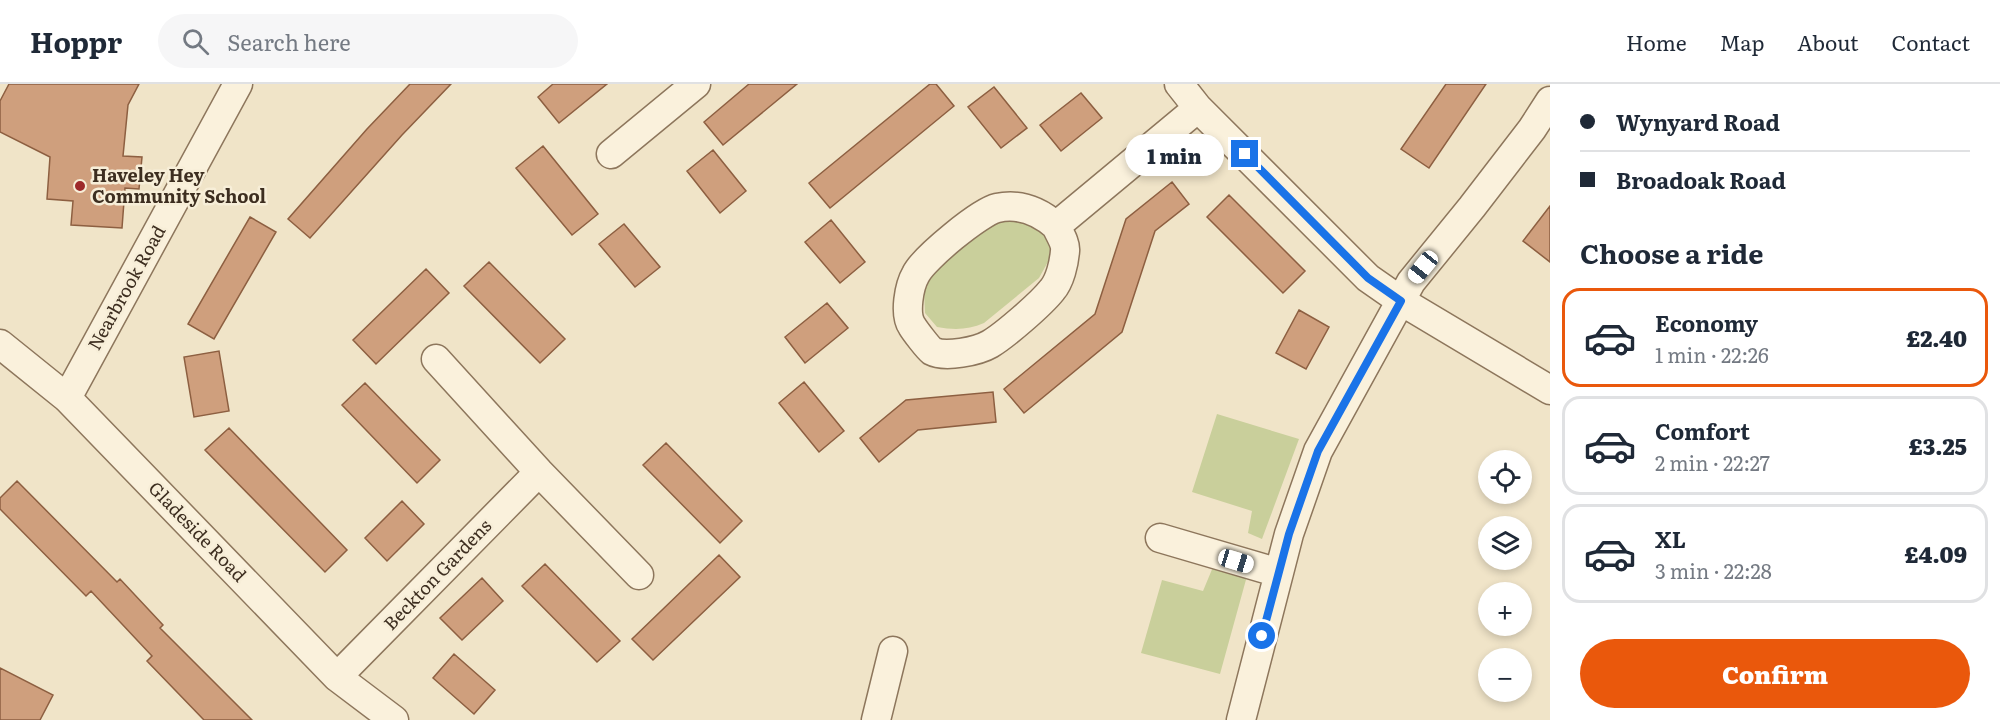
<!DOCTYPE html>
<html lang="en">
<head>
<meta charset="utf-8">
<style>
  :root { --surface:#fff; --page:#f6f6f7; --text:#1f2937; --muted:#747a83; --line:#e0e1e3; --accent:#ea580c }
  body { margin:0; font-family:Literata,serif; background:var(--page); color:var(--text); height:100vh; display:flex; flex-direction:column; font-size:22px; white-space:nowrap }
  * { box-sizing:border-box; margin:0 }
  p { font-size:20px; color:var(--muted) }
  .icon { flex:none; width:33px; height:33px; fill:none; stroke:currentColor; stroke-width:2; stroke-linecap:round; stroke-linejoin:round }
  .map { position:relative; flex:1; overflow:hidden }
  .details { display:flex; flex-direction:column; background:var(--surface); width:450px }
  .details>* { flex:none }
  .hud { display:grid; align-content:center; height:132px; padding:0 30px; background:var(--surface) }
  .buttons { position:absolute; left:1478px; top:366px; display:grid; gap:12px }
  .buttons a { display:grid; place-items:center; width:54px; height:54px; border-radius:50%; background:var(--surface); box-shadow:0 3px 9px #0003; font-size:30px }
  .end { position:absolute; width:27px; height:27px; margin:-14px; border:8px solid #1a73e8; background:#fff; box-shadow:0 0 0 3px #fff }
  .from { border-radius:50% }
  .bubble { position:absolute; height:42px; border-radius:21px; background:var(--surface); box-shadow:0 3px 9px #0003; font-size:20px; font-weight:800; line-height:42px; text-align:center }
  .car { position:absolute; width:18px; height:36px; margin:-18px -9px; border-radius:8px; box-shadow:0 0 4px 2px #0007; background:linear-gradient(#fff 24%,#345 0 40%,#fff 0 76%,#345 0 86%,#fff 0) }
  .hud b { display:flex; align-items:center; gap:21px; height:57px; font-size:22px }
  .hud b+b { border-top:2px solid var(--line) }
  .hud i { width:15px; height:15px; background:var(--text) }
  ul { padding:0; list-style:none }
  li { display:flex; align-items:center; gap:18px; height:99px; margin:0 12px 9px; padding:0 18px; border:3px solid var(--line); border-radius:18px }
  li div { flex:1 }
  li b { display:block; font-size:22px }
  li em { font-style:normal; font-weight:800 }
  li.active { border-color:var(--accent) }
  li>.icon { width:54px; height:54px; stroke-width:1.5 }
  h2 { padding:0 30px; font-size:27px; line-height:72px }
  .cta { display:flex; gap:12px; margin-top:auto; padding:12px 30px }
  .cta a { flex:1; height:69px; border-radius:36px; background:var(--accent); color:#fff; font-size:24px; font-weight:800; line-height:69px; text-align:center }
  header { display:flex; align-items:center; gap:36px; box-sizing:border-box; height:84px; padding:0 30px; background:var(--surface); border-bottom:2px solid var(--line) }
  header strong { font-size:28px }
  nav { display:flex; gap:33px; margin-inline-start:auto; font-size:21px }
  .search { width:420px; height:54px; background:var(--page); display:flex; align-items:center; gap:15px; box-sizing:border-box; padding:0 21px; border-radius:33px; color:var(--muted); font-size:22px }
  main { display:flex; flex:1; min-height:0 }
  .map>svg:first-child { display:block }
</style>
</head>
<body>
<header>
<strong>Hoppr</strong>
<div class="search"><svg class="icon" aria-label="search" viewBox="0 0 24 24"><circle cx="10" cy="10" r="6"/><path d="M15 15l6 6"/></svg>Search here</div>
<nav><a>Home</a><a>Map</a><a>About</a><a>Contact</a></nav>
</header>
<main>
<div class="map">
<svg width="1550" height="636" viewBox="0 0 1550 636">
  <rect width="100%" height="100%" fill="#f0e4c8"/>
  <path fill="#c9cf9b" d="M999 133H1024L1051 155 1049 176 1039 194 984 239C968 246 954 246 937 243L925 229 924 207 931 184Z
    M1217 330 1299 355 1262 455 1248 449 1252 427 1192 408Z
    M1213 483 1247 492 1220 590 1141 569 1162 496 1203 507Z"/>
  <path fill="#cf9f7d" stroke="#8d5f41" stroke-width="1.5" d="M9 0H139L128 21 123 72 142 73 139 105 125 104 122 144 71 141 73 117 47 115 50 73 0 48V17Z
    M410 0H451L402 51 310 154 288 135 367 45Z
    M553 0H607L559 39 538 13Z
    M749 0H797L723 61 704 38Z
    M930 0H936L954 22 830 124 809 99Z
    M1446 0H1486L1429 84 1401 65Z
    M994 3 1027 44 1001 64 968 23Z
    M1081 9 1102 34 1061 67 1040 41Z
    M543 62 598 130 572 151 516 84Z
    M713 66 746 107 720 129 687 87Z
    M1172 98 1189 120 1155 147 1122 248 1024 329 1004 305 1095 230 1126 135Z
    M1229 111 1305 187 1283 209 1207 133Z
    M1550 122V178L1523 157Z
    M250 133 276 148 214 255 188 240Z
    M831 136 865 178 840 199 805 158Z
    M624 140 660 183 635 203 599 160Z
    M489 178 565 255 540 279 464 202Z
    M426 185 449 209 376 280 353 256Z
    M827 219 848 244 805 279 785 253Z
    M1299 226 1329 243 1306 285 1276 269Z
    M219 267 229 327 194 333 184 273Z
    M804 298 844 347 819 368 779 319Z
    M365 299 440 376 417 399 342 321Z
    M993 308 996 338 918 346 879 378 860 354 906 316Z
    M229 344 347 466 325 488 205 366Z
    M666 359 742 437 720 459 643 381Z
    M17 397 117 498 120 495 163 541 160 544 252 636H204L147 577 152 572 91 507 86 512 0 425V414Z
    M402 417 424 440 387 477 365 454Z
    M719 471 740 493 653 576 632 555Z
    M545 480 620 557 597 578 522 502Z
    M482 494 503 517 462 556 440 534Z
    M454 570 495 606 474 630 433 594Z
    M0 584 53 611 40 636H0Z"/>
  <g fill="none" stroke-linecap="round" stroke-linejoin="round">
    <g stroke="#8d765c" stroke-width="31">
      <path id="minor" d="M1179 0 1198 24 1368 194 1401 217 1550 306
        M611 70 696 0
        M1056 142C1039 127 1020 119 997 124 980 128 924 174 916 190 909 202 904 230 912 242 915 247 928 264 932 267 945 274 978 267 990 260 1005 251 1041 220 1052 206 1060 197 1064 179 1065 167 1066 159 1059 149 1056 142L1198 24
        M0 260 67 314 337 593 394 636
        M436 275 539 388 639 491
        M67 314 238 0
        M1160 454 1279 489
        M337 593 539 388
        M876 636 893 567
        M1241 636 1289 450 1318 367 1411 198 1472 123 1532 45 1550 17"/>
    </g>
    <use href="#minor" stroke="#faf1dc" stroke-width="28"/>
  </g>
  <g fill="none" stroke-linecap="round" stroke-linejoin="round">
    <path stroke="#1a73e8" stroke-width="8" d="M1245 70 1368 194 1401 217 1318 367 1289 450 1262 552"/>
  </g>
  <circle fill="#9e2a2b" stroke="#f7eed8" stroke-width="2" cx="80" cy="102" r="6"/>
  <g text-anchor="middle" stroke-width="5" stroke-linejoin="round" paint-order="stroke">
    <g font-size="18" font-weight="bold" fill="#3d2e20" stroke="#f7eed8" text-anchor="start">
      <text x="92" y="98">Haveley Hey<tspan x="92" dy="21">Community School</tspan></text>
    </g>
    <g font-size="18" fill="#3d2e20" stroke="#f7eed8">
      <text transform="translate(127 204) rotate(-61)" y="6">Nearbrook Road</text>
      <text transform="translate(197 448) rotate(46)" y="6">Gladeside Road</text>
      <text transform="translate(438 491) rotate(-46)" y="6">Beckton Gardens</text>
    </g>
  </g>
</svg>
<div class="buttons">
<a><svg class="icon" aria-label="locate" viewBox="0 0 24 24"><circle cx="12" cy="12" r="6"/><path d="M12 2v4M12 18v4M2 12h4M18 12h4"/></svg></a>
<a><svg class="icon" aria-label="layers" viewBox="0 0 24 24"><path d="M12 4l9 5-9 5-9-5zM3 14l9 5 9-5"/></svg></a>
<a>+</a>
<a>−</a>
</div>
<i class="end from" style="left:1262px;top:552px"></i>
<i class="end" style="left:1245px;top:70px"></i>
<div class="bubble" style="left:1125px;top:50px;width:99px">1 min</div>
<i class="car" style="left:1423px;top:183px;rotate:219deg"></i>
<i class="car" style="left:1236px;top:477px;rotate:107deg"></i>
</div>
<section class="details">
<div class="hud">
<b><i class="from"></i>Wynyard Road</b>
<b><i></i>Broadoak Road</b>
</div>
<h2>Choose a ride</h2>
<ul>
<li class="active"><svg class="icon" aria-label="car" viewBox="0 0 24 24"><path d="M5 17H2v-5l4-1 3-4h7l3 4 3 1v5h-3M9 17h6M6 11h13"/><circle cx="7" cy="17" r="2"/><circle cx="17" cy="17" r="2"/></svg><div><b>Economy</b><p>1 min · 22:26</p></div><em>£2.40</em></li>
<li><svg class="icon" aria-label="car" viewBox="0 0 24 24"><path d="M5 17H2v-5l4-1 3-4h7l3 4 3 1v5h-3M9 17h6M6 11h13"/><circle cx="7" cy="17" r="2"/><circle cx="17" cy="17" r="2"/></svg><div><b>Comfort</b><p>2 min · 22:27</p></div><em>£3.25</em></li>
<li><svg class="icon" aria-label="car" viewBox="0 0 24 24"><path d="M5 17H2v-5l4-1 3-4h7l3 4 3 1v5h-3M9 17h6M6 11h13"/><circle cx="7" cy="17" r="2"/><circle cx="17" cy="17" r="2"/></svg><div><b>XL</b><p>3 min · 22:28</p></div><em>£4.09</em></li>
</ul>
<div class="cta"><a>Confirm</a></div>
</section>
</main>
</body>
</html>
